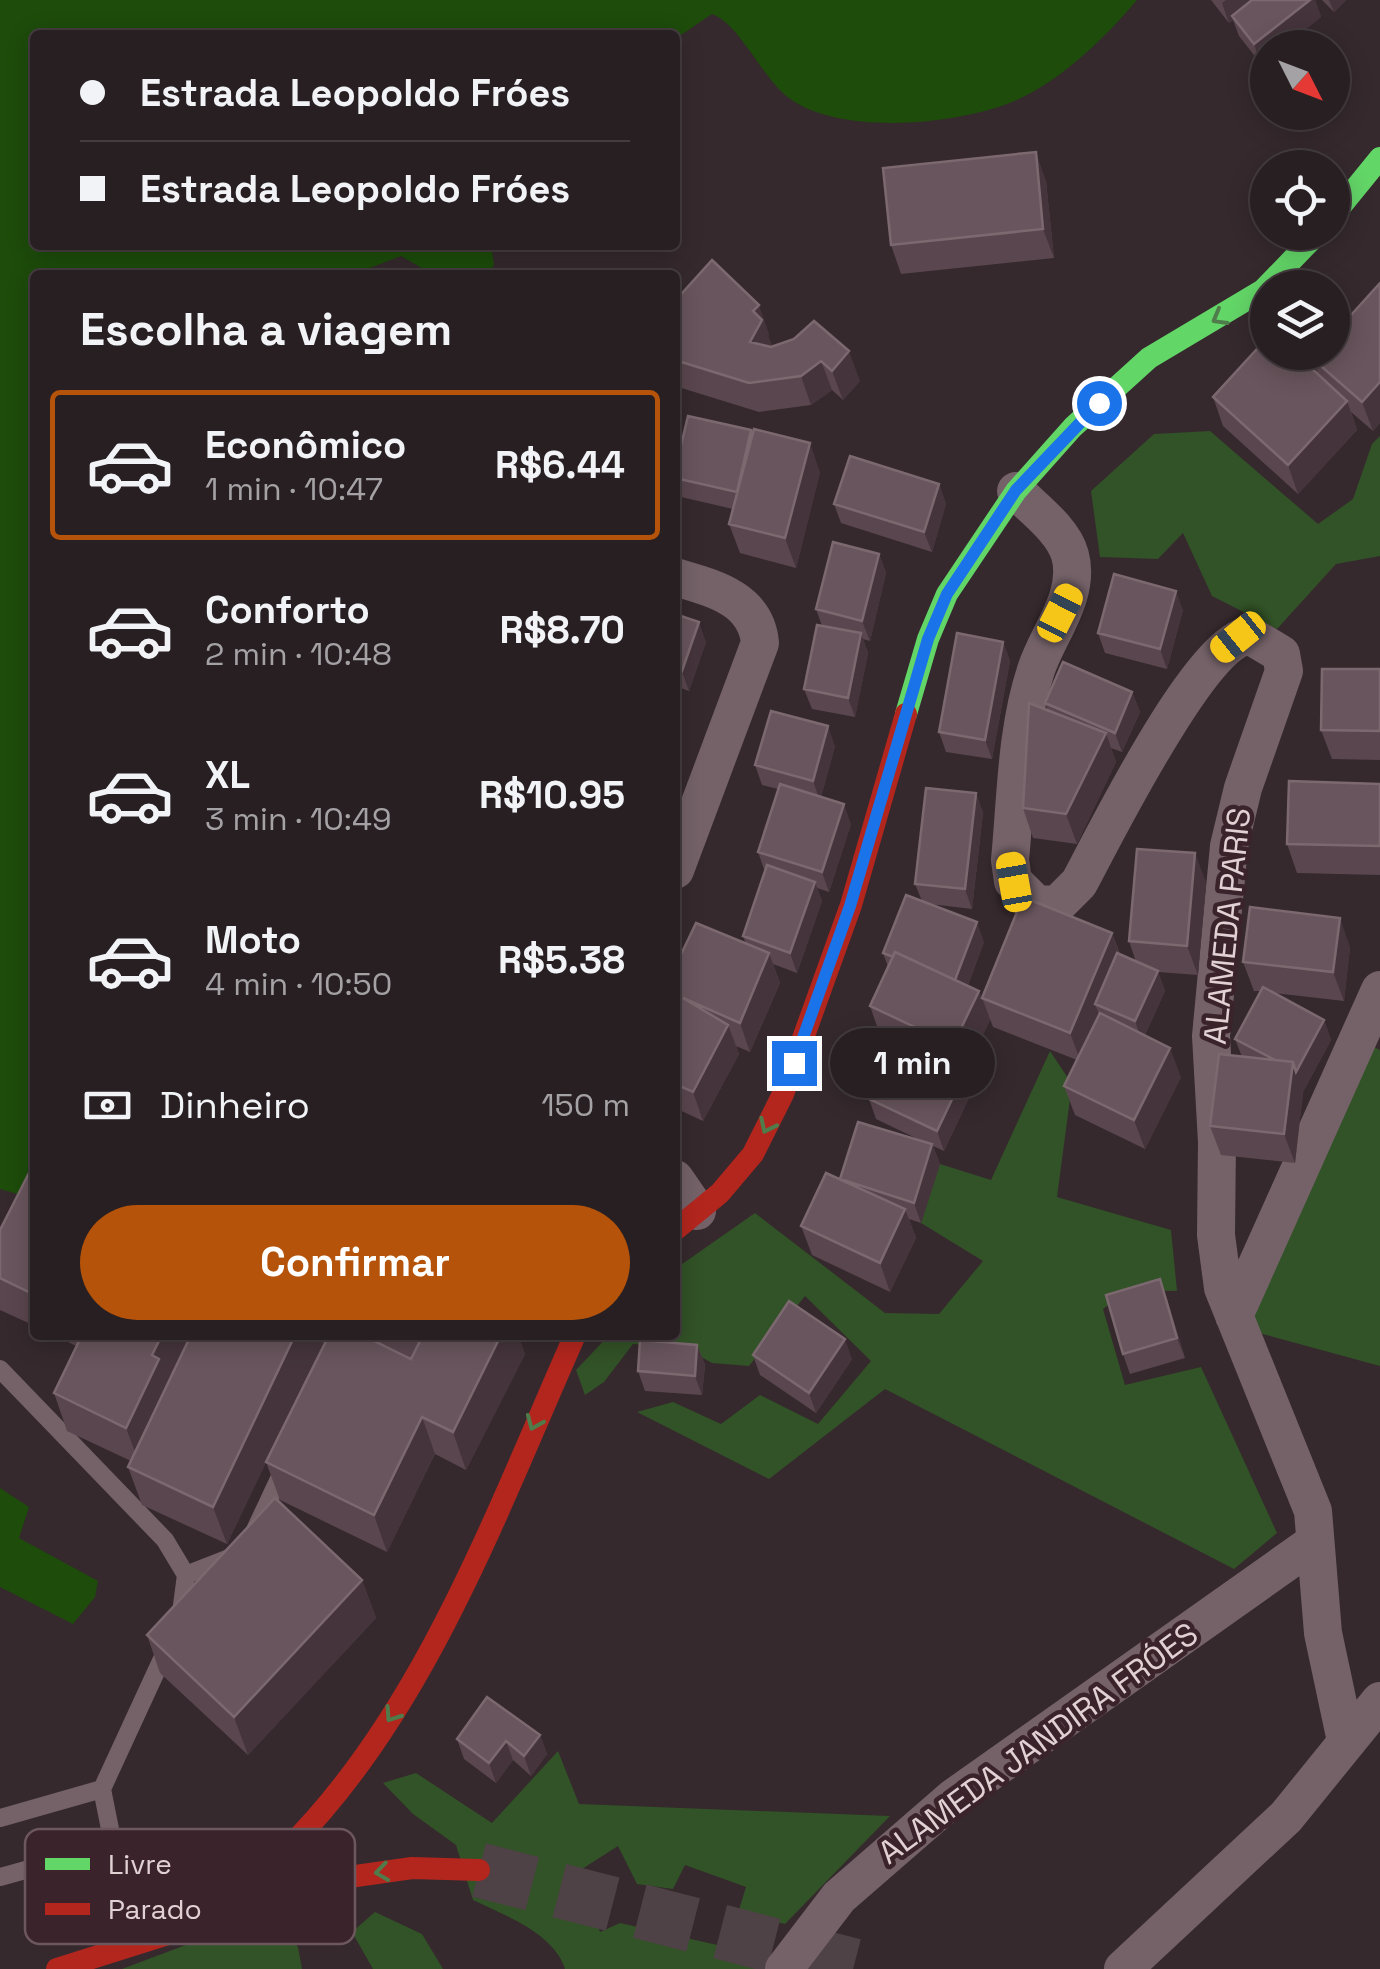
<!DOCTYPE html>
<html lang="pt">
<head>
<meta charset="utf-8">
<style>
  :root { --surface:#281f22; --page:#342c2f; --text:#f1f3f6; --muted:#a5a2a5; --line:#443d40; --accent:#b45309 }
  body { margin:0; font-family:"Space Grotesk",sans-serif; background:var(--page); color:var(--text); height:100vh; display:flex; flex-direction:column; font-size:38px; white-space:nowrap }
  * { box-sizing:border-box; margin:0 }
  p { font-size:32px; color:var(--muted) }
  .icon { flex:none; width:55px; height:55px; fill:none; stroke:currentColor; stroke-width:2; stroke-linecap:round; stroke-linejoin:round }
  .map { position:relative; flex:1; overflow:hidden }
  .drawer { position:absolute; left:30px; top:270px; width:650px; height:1070px; display:flex; flex-direction:column; background:var(--surface); border-radius:10px; box-shadow:0 5px 25px #0003,0 0 0 2px var(--line) }
  .drawer>* { flex:none }
  .hud { position:absolute; left:30px; top:30px; width:650px; height:220px; border-radius:10px; box-shadow:0 5px 25px #0003,0 0 0 2px var(--line); display:grid; align-content:center; height:220px; padding:0 50px; background:var(--surface) }
  .needle { width:65px; rotate:132deg }
  .tools { position:absolute; left:1250px; top:30px; display:grid; gap:20px }
  .tools a { display:grid; place-items:center; width:100px; height:100px; border-radius:50%; background:var(--surface); box-shadow:0 5px 25px #0003,0 0 0 2px var(--line); font-size:50px }
  .end { position:absolute; width:45px; height:45px; margin:-22px; border:12px solid #1a73e8; background:#fff; box-shadow:0 0 0 5px #fff }
  .from { border-radius:50% }
  .bubble { position:absolute; height:70px; border-radius:35px; background:var(--surface); box-shadow:0 5px 25px #0003,0 0 0 2px var(--line); font-size:32px; font-weight:700; line-height:70px; text-align:center }
  .car { position:absolute; width:30px; height:60px; margin:-30px -15px; border-radius:12px; box-shadow:0 0 8px 2px #0007; background:linear-gradient(#f5c518 24%,#345 0 40%,#f5c518 0 76%,#345 0 86%,#f5c518 0) }
  .hud b { display:flex; align-items:center; gap:35px; height:95px; font-size:38px }
  .hud b+b { border-top:2px solid var(--line) }
  .hud i { width:25px; height:25px; background:var(--text) }
  ul { padding:0; list-style:none }
  li { display:flex; align-items:center; gap:30px; height:150px; margin:0 20px 15px; padding:0 30px; border:5px solid transparent; border-radius:10px }
  li div { flex:1 }
  li b { display:block; font-size:38px }
  li em { font-style:normal; font-weight:700 }
  li.active { border-color:var(--accent) }
  li>.icon { width:90px; height:90px; stroke-width:1.5 }
  h2 { padding:0 50px; font-size:45px; line-height:120px }
  .pay { display:flex; align-items:center; gap:25px; height:110px; padding:0 50px; font-size:38px }
  .pay p { margin-inline-start:auto }
  .primary-button { display:flex; gap:20px; margin-top:auto; padding:20px 50px }
  .primary-button a { flex:1; height:115px; border-radius:60px; background:var(--accent); color:#fff; font-size:40px; font-weight:700; line-height:115px; text-align:center }
  .map>svg:first-child { display:block }
</style>
</head>
<body>
<div class="map">
<svg width="1380" height="1969" viewBox="0 0 1380 1969">
  <rect width="100%" height="100%" fill="#35292d"/>
  <path fill="#325227" d="M1210 431 1318 524 1353 499 1372 444 1380 436V556L1336 564 1277 629 1212 596 1183 533 1158 559 1100 557 1091 491 1154 434Z
    M1374 1047 1380 1050V1366L1255 1332 1248 1307Z
    M1050 1051 1072 1084 1057 1197 1171 1230 1177 1291 1128 1290 1103 1309 1125 1385 1201 1367 1277 1533 1234 1569 885 1389 769 1479 637 1412 673 1402 721 1424 760 1395 818 1424 871 1361 805 1296 749 1366 712 1363 683 1347 633 1344 604 1382 585 1395 576 1370 609 1335H675V1269L755 1213 885 1313 939 1314 983 1261 921 1223 940 1164 991 1180Z
    M558 1751 579 1804 890 1816 785 1924 738 1913 746 1887 685 1865 673 1889 637 1884 618 1846 579 1871 600 1932 620 1923 775 1958 769 1969H565C554 1933 504 1915 473 1900L456 1845 413 1814 383 1783 416 1773 492 1823Z
    M375 1912 422 1934 443 1969H373L352 1932Z
    M268 1914 298 1947 302 1969H122Z"/>
  <path fill="#1d4c0b" d="M0 0H1137C1105 38 1059 83 1012 102 955 125 840 136 789 98 762 78 739 23 712 14L675 39V35H35V245H491L494 265 487 275H434L401 256 357 273 324 275H35V1199L0 1189Z
    M0 1488 29 1507 19 1538 98 1581 95 1597 73 1624 0 1587Z"/>
  <g fill="none" stroke-linecap="round" stroke-linejoin="round">
    <path stroke="#4f4246" stroke-width="55" stroke-dasharray="55 28" stroke-linecap="butt" d="M479 1870 866 1969"/>
    <path stroke="#746268" stroke-width="18" d="M0 1369 165 1540 186 1575 180 1620
      M255 1530 284 1468
      M186 1575 232 1557
      M102 1789 167 1648
      M0 1818 102 1789 111 1834 101 1849 0 1877"/>
    <path stroke="#746268" stroke-width="38" d="M1016 491C1034 509 1063 530 1070 555 1081 596 1048 633 1036 670 1016 730 1016 798 1010 860L1013 881 1036 904 1057 905 1079 883C1106 833 1198 645 1249 635L1281 654 1284 671 1243 788 1229 846 1211 1036 1217 1142 1216 1235 1223 1288 1313 1511 1323 1633 1346 1741
      M675 577C712 588 756 598 760 643L675 870
      M675 1179 697 1211
      M1234 1316 1380 990
      M784 1969 839 1897 953 1798 1315 1542
      M1123 1969 1286 1817 1380 1701"/>
    <path stroke="#63d668" stroke-width="22" d="M1332 217 1380 158
      M906 714 928 639 947 594 1016 491 1073 427 1149 358 1263 290 1319 232"/>
    <path stroke="#b3261e" stroke-width="22" d="M675 1230 720 1193 753 1154 783 1094 851 905 906 714
      M191 1920C223 1897 262 1875 289 1847 425 1711 498 1508 575 1335
      M57 1969 349 1877 412 1868 479 1870"/>
  </g>
  <path fill="#5a464e" d="M1211 0H1315L1321 17 1261 64 1239 36 1233 20 1229 23Z
    M1322 0H1346L1334 12Z
    M1046 181 1054 258 901 274 891 245Z
    M1380 283V423L1373 431 1351 412 1357 430 1298 494 1223 426 1213 397 1318 375 1313 359Z
    M675 301 769 334 768 336 772 346 794 339 860 381 843 400 832 390 811 405 759 412 675 386Z
    M751 430 753 435 820 472 796 568 740 553 729 524 733 509 681 497 675 481V471Z
    M939 484 946 504 932 552 841 523 834 504Z
    M879 554 886 573 870 641 863 639 868 653 855 717 812 709 804 689 822 626 816 609Z
    M1183 610 1167 669 1105 653 1098 633Z
    M675 614 706 642 689 691 675 686Z
    M1003 642 1010 661 992 759 946 752 939 732Z
    M1380 669V760L1332 759 1321 730Z
    M1132 692 1140 712 1122 752 1111 748 1116 762 1077 844 1033 838 1023 808 1048 711 1045 703Z
    M835 746 821 797 851 824 829 892 817 888 822 901 797 973 773 964 780 983 750 1052 736 1046 739 1054 703 1121 675 1108V967L746 944 743 936 765 872 758 852 778 789 762 785 755 765Z
    M1380 784V875L1297 873 1287 844Z
    M976 793 983 813 972 909 930 904 984 942 968 985 979 991 990 1020 964 1074 880 1035 870 1006 888 967 883 953 922 901 915 884Z
    M1206 882 1198 975 1158 972 1165 991 1145 1035 1181 1077 1145 1149 1075 1115 1064 1086 1077 1060 993 1027 982 998 1112 933 1120 954 1136 962 1129 941Z
    M1350 947 1344 1001 1274 993 1324 1020 1331 1040 1303 1092 1295 1163 1221 1155 1210 1126 1242 1057 1235 1039 1261 991H1254L1243 962Z
    M970 1096 944 1151 933 1146 940 1164 921 1223 909 1219 916 1238 890 1292 812 1255 801 1226 840 1179 924 1142 876 1119 869 1099Z
    M35 1173V1326L0 1310V1230Z
    M1167 1299 1185 1358 1130 1374 1123 1354Z
    M54 1335H327L271 1452 411 1358 363 1335H518L525 1354 466 1470 435 1454 387 1552 280 1500 266 1462 227 1544 142 1505 128 1467 131 1461 67 1431 54 1393 76 1346Z
    M697 1345 705 1365 702 1395 645 1391 638 1371Z
    M753 1355 852 1359 816 1413 760 1375Z
    M362 1580 376 1618 248 1755 160 1673 147 1635Z
    M540 1735 547 1754 531 1776 513 1760 496 1783 464 1759 457 1739Z"/>
  <path fill="#45343b" d="M1226 0H1257L1232 16 1233 20 1229 23 1222 3Z
    M1310 0H1315L1321 17 1282 48H1268V59L1261 64 1254 44Z
    M1329 0H1346L1334 12Z
    M1036 152 1046 181 1054 258 1043 229Z
    M759 305 769 334 768 336 773 349 750 342 753 311Z
    M849 351 860 381 843 400 832 371Z
    M821 361 832 390 811 405 801 376Z
    M1380 382V423L1373 431 1362 402Z
    M1347 401 1357 430 1298 494 1288 465Z
    M675 407 680 421 675 431Z
    M751 430 758 450 744 511 737 492Z
    M810 443 820 472 796 568 785 538Z
    M939 484 946 504 932 552 924 532Z
    M879 554 886 573 870 641 862 621Z
    M1176 591 1183 610 1167 669 1160 649Z
    M699 622 706 642 689 691 682 671Z
    M861 633 868 653 855 717 848 698Z
    M1003 642 1010 661 992 759 985 740Z
    M1132 692 1140 712 1122 752 1115 733Z
    M828 726 835 746 820 801 813 781Z
    M1106 733 1116 762 1077 844 1066 814Z
    M976 793 983 813 972 909 965 889Z
    M844 804 851 824 829 892 822 872Z
    M1195 853 1206 882 1198 975 1187 946Z
    M815 882 822 901 797 973 790 953Z
    M1340 918 1350 947 1344 1001 1333 972Z
    M977 922 984 942 962 1000 955 981Z
    M1112 933 1122 962 1095 1004 1100 1017 1081 1062 1070 1033Z
    M769 953 780 983 750 1052 740 1023Z
    M1158 971 1165 991 1142 1041 1135 1021Z
    M979 991 990 1020 964 1074 953 1045Z
    M1324 1020 1331 1040 1303 1092 1295 1163 1284 1134 1293 1062Z
    M728 1025 739 1054 703 1121 693 1092Z
    M1170 1048 1181 1077 1145 1149 1134 1120Z
    M963 1076 970 1096 944 1151 937 1131Z
    M932 1144 940 1164 921 1223 914 1203Z
    M905 1209 916 1238 890 1292 880 1263Z
    M1160 1279 1167 1299 1185 1358 1177 1338Z
    M162 1335H194L140 1465 126 1428 152 1355Z
    M295 1335H327L227 1544 213 1507Z
    M501 1335H518L525 1354 466 1470 453 1432Z
    M845 1339 852 1359 816 1413 809 1393Z
    M697 1345 705 1365 702 1395 695 1376Z
    M422 1417 435 1454 387 1552 374 1515Z
    M362 1580 376 1618 248 1755 234 1717Z
    M540 1735 547 1754 531 1776 524 1756Z
    M506 1741 513 1760 496 1783 489 1763Z"/>
  <path fill="#69555d" stroke="#7c6970" stroke-width="2.5" d="M1252 0H1310L1254 44 1232 16Z
    M1036 152 1043 229 891 245 883 168Z
    M712 260 759 305 753 311 762 320 750 342 771 347 794 339 814 321 849 351 832 371 821 361 801 376 749 383 675 360V312L678 308 675 305V301Z
    M1380 283V382L1362 402 1313 359 1318 352H1332V336Z
    M1268 337V352H1294L1347 401 1288 465 1213 397Z
    M688 416 751 430 737 492 675 478V471Z
    M754 429 810 443 785 538 729 524Z
    M850 456 939 484 924 532 834 504Z
    M833 542 879 554 862 621 816 609Z
    M1114 574 1176 591 1160 649 1098 633Z
    M675 614 699 622 682 671 675 668Z
    M817 625 861 633 848 698 804 689Z
    M957 633 1003 642 985 740 939 732Z
    M1063 662 1132 692 1115 733 1045 703Z
    M1322 669H1380V731L1321 730Z
    M1029 703 1106 733 1066 814 1023 808Z
    M771 711 828 726 813 781 755 765Z
    M1289 781 1380 784V846L1287 844Z
    M780 784 844 804 822 872 758 852Z
    M926 788 976 793 965 889 915 884Z
    M1137 849 1195 853 1187 946 1129 941Z
    M767 865 815 882 790 953 743 936Z
    M906 895 977 922 955 980 895 952 893 957 883 953Z
    M1023 897 1112 933 1070 1033 982 998Z
    M1250 907 1340 918 1333 972 1243 962Z
    M696 923 769 953 740 1023 683 998 728 1025 693 1092 675 1084V967Z
    M895 952 979 991 953 1045 870 1006Z
    M1117 953 1158 971 1135 1021 1095 1004Z
    M1263 987 1324 1020 1296 1072 1293 1062 1275 1060 1235 1039Z
    M1100 1013 1170 1048 1134 1120 1064 1086Z
    M895 1044 963 1076 937 1131 869 1099Z
    M1219 1054 1293 1062 1284 1134 1210 1126Z
    M858 1122 932 1144 914 1203 840 1179Z
    M30 1171 35 1173V1295L0 1278V1230Z
    M826 1173 905 1209 880 1263 801 1226Z
    M1160 1279 1177 1338 1123 1354 1106 1295Z
    M789 1301 845 1339 809 1393 753 1355Z
    M82 1335H162L152 1355 159 1359 126 1428 54 1393Z
    M191 1335H295L213 1507 128 1467Z
    M329 1335H362L411 1359 423 1335H501L453 1432 422 1417 374 1515 266 1462Z
    M640 1340 697 1345 695 1376 638 1371Z
    M275 1498 362 1580 234 1717 147 1635Z
    M487 1697 540 1735 524 1756 506 1741 489 1763 457 1739Z"/>
  <defs><path id="oneway-chevron" d="M-2-3.5L2.5 0L-2 3.5" fill="none" stroke-width="1.6" stroke-linecap="round" stroke-linejoin="round" transform="scale(2.5)"/></defs>
  <g stroke="#4f7c4a">
    <use href="#oneway-chevron" transform="translate(1219 318) rotate(150)"/>
    <use href="#oneway-chevron" transform="translate(767 1126) rotate(116)"/>
    <use href="#oneway-chevron" transform="translate(534 1423) rotate(113)"/>
    <use href="#oneway-chevron" transform="translate(392 1715) rotate(124)"/>
    <use href="#oneway-chevron" transform="translate(382 1872) rotate(172)"/>
  </g>
  <g fill="none" stroke-linecap="round" stroke-linejoin="round">
    <path stroke="#1a73e8" stroke-width="12" d="M794 1063 850 906 928 639 947 594 1016 490 1099 403"/>
  </g>
  <g text-anchor="middle" stroke-width="9" stroke-linejoin="round" paint-order="stroke">
    <g font-size="32" fill="#e1d1d5" stroke="#3b232b">
      <text transform="translate(1227 926) rotate(-84)" y="11">ALAMEDA PARIS</text>
      <text transform="translate(1038 1743) rotate(-36)" y="11">ALAMEDA JANDIRA FRÓES</text>
    </g>
  </g>
  <rect x="25" y="1829" width="330" height="115" rx="15" fill="#3b232b" stroke="#6d575e" stroke-width="2.5"/>
  <rect x="45" y="1858" width="45" height="12" fill="#63d668"/>
  <rect x="45" y="1903" width="45" height="12" fill="#b3261e"/>
  <g font-size="28" fill="#e1d1d5">
    <text x="108" y="1874">Livre</text>
    <text x="108" y="1919">Parado</text>
  </g>
</svg>
<div class="tools">
<a><svg class="needle" viewBox="-14 -14 28 28"><path d="M0-13l5 13h-10z" fill="#e53935"/><path d="M0 13l5-13h-10z" fill="#a5a2a5"/></svg></a>
<a><svg class="icon" aria-label="locate" viewBox="0 0 24 24"><circle cx="12" cy="12" r="6"/><path d="M12 2v4M12 18v4M2 12h4M18 12h4"/></svg></a>
<a><svg class="icon" aria-label="layers" viewBox="0 0 24 24"><path d="M12 4l9 5-9 5-9-5zM3 14l9 5 9-5"/></svg></a>
</div>
<i class="end from" style="left:1099px;top:403px"></i>
<i class="end" style="left:794px;top:1063px"></i>
<div class="bubble" style="left:830px;top:1028px;width:165px">1 min</div>
<i class="car" style="left:1060px;top:613px;rotate:27deg"></i>
<i class="car" style="left:1238px;top:637px;rotate:231deg"></i>
<i class="car" style="left:1014px;top:882px;rotate:350deg"></i>
<div class="hud">
<b><i class="from"></i>Estrada Leopoldo Fróes</b>
<b><i></i>Estrada Leopoldo Fróes</b>
</div>
<section class="drawer">
<h2>Escolha a viagem</h2>
<ul>
<li class="active"><svg class="icon" aria-label="car" viewBox="0 0 24 24"><path d="M5 17H2v-5l4-1 3-4h7l3 4 3 1v5h-3M9 17h6M6 11h13"/><circle cx="7" cy="17" r="2"/><circle cx="17" cy="17" r="2"/></svg><div><b>Econômico</b><p>1 min · 10:47</p></div><em>R$6.44</em></li>
<li><svg class="icon" aria-label="car" viewBox="0 0 24 24"><path d="M5 17H2v-5l4-1 3-4h7l3 4 3 1v5h-3M9 17h6M6 11h13"/><circle cx="7" cy="17" r="2"/><circle cx="17" cy="17" r="2"/></svg><div><b>Conforto</b><p>2 min · 10:48</p></div><em>R$8.70</em></li>
<li><svg class="icon" aria-label="car" viewBox="0 0 24 24"><path d="M5 17H2v-5l4-1 3-4h7l3 4 3 1v5h-3M9 17h6M6 11h13"/><circle cx="7" cy="17" r="2"/><circle cx="17" cy="17" r="2"/></svg><div><b>XL</b><p>3 min · 10:49</p></div><em>R$10.95</em></li>
<li><svg class="icon" aria-label="car" viewBox="0 0 24 24"><path d="M5 17H2v-5l4-1 3-4h7l3 4 3 1v5h-3M9 17h6M6 11h13"/><circle cx="7" cy="17" r="2"/><circle cx="17" cy="17" r="2"/></svg><div><b>Moto</b><p>4 min · 10:50</p></div><em>R$5.38</em></li>
</ul>
<div class="pay"><svg class="icon" aria-label="cash" viewBox="0 0 24 24"><path d="M3 7h18v10H3z"/><circle cx="12" cy="12" r="2"/></svg>Dinheiro<p>150 m</p></div>
<div class="primary-button"><a>Confirmar</a></div>
</section>
</div>
</body>
</html>
